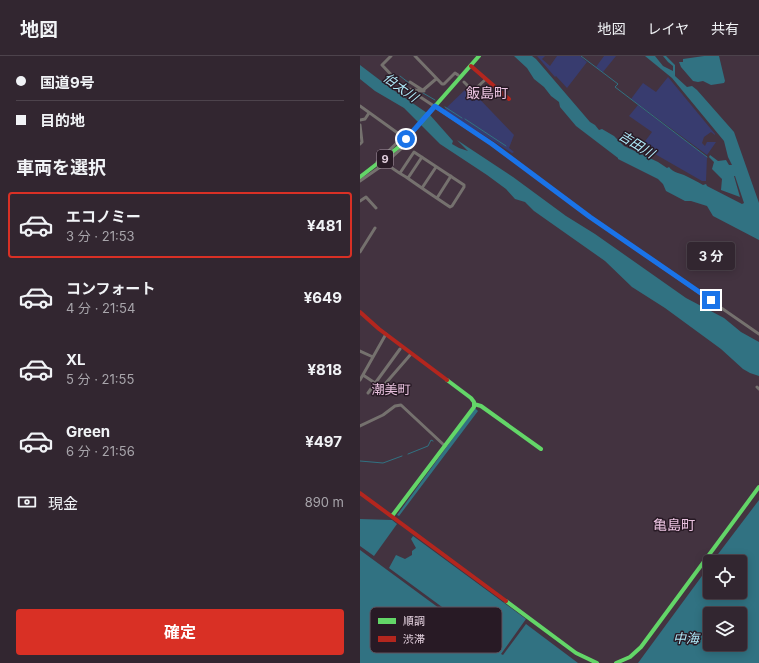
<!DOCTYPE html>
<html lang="ja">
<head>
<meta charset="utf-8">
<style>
  :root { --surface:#322630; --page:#3d323c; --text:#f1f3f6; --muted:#a8a5ab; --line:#4d434c; --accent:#d93025 }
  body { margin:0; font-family:Inter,"Noto Sans JP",sans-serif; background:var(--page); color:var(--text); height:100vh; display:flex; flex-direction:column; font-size:15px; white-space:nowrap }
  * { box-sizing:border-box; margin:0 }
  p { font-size:13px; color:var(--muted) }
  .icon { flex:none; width:22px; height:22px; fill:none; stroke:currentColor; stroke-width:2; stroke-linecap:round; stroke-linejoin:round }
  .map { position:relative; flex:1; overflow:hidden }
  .panel { display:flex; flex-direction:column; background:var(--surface); width:360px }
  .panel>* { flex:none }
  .banner { display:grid; align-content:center; height:88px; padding:0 16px; background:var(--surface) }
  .fabs { position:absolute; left:343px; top:499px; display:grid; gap:8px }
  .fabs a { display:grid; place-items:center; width:44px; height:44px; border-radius:4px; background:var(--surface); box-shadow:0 2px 10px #0003,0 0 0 1px var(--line); font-size:20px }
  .end { position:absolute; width:18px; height:18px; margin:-9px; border:5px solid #1a73e8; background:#fff; box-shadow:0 0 0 2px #fff }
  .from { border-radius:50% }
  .bubble { position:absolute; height:28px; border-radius:4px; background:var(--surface); box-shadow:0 2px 10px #0003,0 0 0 1px var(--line); font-size:13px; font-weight:700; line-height:28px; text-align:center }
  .banner b { display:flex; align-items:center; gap:14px; height:38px; font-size:15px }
  .banner b+b { border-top:1px solid var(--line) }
  .banner i { width:10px; height:10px; background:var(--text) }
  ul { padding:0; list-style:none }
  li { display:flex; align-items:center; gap:12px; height:66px; margin:0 8px 6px; padding:0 8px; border:2px solid transparent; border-radius:4px }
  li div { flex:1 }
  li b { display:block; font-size:15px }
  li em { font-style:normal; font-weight:700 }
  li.current { border-color:var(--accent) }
  li>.icon { width:36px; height:36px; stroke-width:1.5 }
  h2 { padding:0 16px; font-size:18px; line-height:48px }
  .pay { display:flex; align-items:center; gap:10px; height:44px; padding:0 16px; font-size:15px }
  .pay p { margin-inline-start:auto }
  .primary-button { display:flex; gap:8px; margin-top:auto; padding:8px 16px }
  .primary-button a { flex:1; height:46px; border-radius:4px; background:var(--accent); color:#fff; font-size:16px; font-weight:700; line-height:46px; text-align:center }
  header { display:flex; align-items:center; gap:24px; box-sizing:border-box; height:56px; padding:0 20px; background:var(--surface); border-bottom:1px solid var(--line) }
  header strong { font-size:19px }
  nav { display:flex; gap:22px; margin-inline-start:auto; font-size:14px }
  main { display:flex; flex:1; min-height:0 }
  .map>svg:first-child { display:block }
</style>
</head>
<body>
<header>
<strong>地図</strong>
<nav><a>地図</a><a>レイヤ</a><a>共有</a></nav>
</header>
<main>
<section class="panel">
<div class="banner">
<b><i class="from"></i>国道9号</b>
<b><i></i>目的地</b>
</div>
<h2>車両を選択</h2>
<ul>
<li class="current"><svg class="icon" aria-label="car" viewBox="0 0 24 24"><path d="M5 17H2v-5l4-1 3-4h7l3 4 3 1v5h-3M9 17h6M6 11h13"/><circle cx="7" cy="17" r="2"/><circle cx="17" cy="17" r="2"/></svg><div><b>エコノミー</b><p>3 分 · 21:53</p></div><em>¥481</em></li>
<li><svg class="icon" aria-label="car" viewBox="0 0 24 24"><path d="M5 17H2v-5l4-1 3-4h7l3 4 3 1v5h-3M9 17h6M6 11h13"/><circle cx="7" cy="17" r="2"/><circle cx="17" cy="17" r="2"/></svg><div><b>コンフォート</b><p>4 分 · 21:54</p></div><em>¥649</em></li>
<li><svg class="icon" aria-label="car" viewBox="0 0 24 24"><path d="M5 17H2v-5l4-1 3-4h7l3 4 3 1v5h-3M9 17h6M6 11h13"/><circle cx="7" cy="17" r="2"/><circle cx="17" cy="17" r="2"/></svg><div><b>XL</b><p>5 分 · 21:55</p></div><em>¥818</em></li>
<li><svg class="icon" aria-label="car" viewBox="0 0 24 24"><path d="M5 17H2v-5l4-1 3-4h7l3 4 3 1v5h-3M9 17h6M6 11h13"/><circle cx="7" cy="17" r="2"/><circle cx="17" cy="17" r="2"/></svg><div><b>Green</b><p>6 分 · 21:56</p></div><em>¥497</em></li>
</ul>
<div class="pay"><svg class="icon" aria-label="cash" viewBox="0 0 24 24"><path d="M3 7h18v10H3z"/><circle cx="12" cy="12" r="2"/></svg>現金<p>890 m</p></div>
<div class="primary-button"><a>確定</a></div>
</section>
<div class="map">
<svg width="399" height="607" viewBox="0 0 399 607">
  <rect width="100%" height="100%" fill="#433340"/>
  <path fill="#383c6f" d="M177 0H185L182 3 190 10 197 0H220L227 6 207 32 196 20 195 21Z
    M244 0H256L243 16 236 11Z
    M308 21 355 78V79L351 76 344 81 342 87 345 90 347 86H356L347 99 271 43 283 27 296 36Z
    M108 31 154 79 149 92 154 96 152 97 84 54Z
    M278 49 347 101 346 125H342L288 94V92L283 88 292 76 269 60Z"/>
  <path fill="#317282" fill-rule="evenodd" d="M154 0H172L176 3 230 66 235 69 239 74 242 73 254 80 264 90 298 106 307 112 309 111C313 117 321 117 326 120 332 123 338 126 343 129L346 128 347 130 382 148 384 147 375 120H374L380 141 361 134 362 123 352 113 354 106 349 101 350 99 358 105 366 104 369 109H372L368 101 364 85 312 22 285 0H295L303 10 313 15V10L308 6 303 0H306L315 9V20L327 31 332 30 337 34 374 76 399 147V184L353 160 347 150 331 145H325L306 135 303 128 298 123 258 103V102L216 70 200 51 199 46 191 40 184 31 174 23 167 12Z
    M344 0H359L365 25 364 27 351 29 343 25 338 26 333 25 321 11 319 6H323V3Z
    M0 9 29 31 70 59 93 85 92 88 99 92 108 95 97 84 153 121 206 160 235 178 326 242 364 262 381 276 399 286V320L390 317 383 313 361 293 305 252 272 231 245 205 174 155 165 146 155 143 146 133 127 119 80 88 44 52 15 35 0 23Z
    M115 352 118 355 39 460 37 459Z
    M399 444V607H278L350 509V536H380V506H352ZM350 558H380V588H350Z
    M0 463 32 464 37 468 14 500 0 490Z
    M53 480 166 563 141 598 143 599 166 568 218 607H0V494L136 594 137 592 131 587 29 512 36 499 45 503 52 499V495L56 492 51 483Z"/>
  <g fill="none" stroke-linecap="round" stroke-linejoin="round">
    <path stroke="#317282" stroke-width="1" d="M221 0 258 28 255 31 347 101
      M40 20 49 27
      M63 37 75 44
      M85 51 102 62
      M105 63 146 90
      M48 398 68 390 71 384 73 385
      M0 405 23 407 42 400"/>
    <path stroke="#75716e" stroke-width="3" d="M31 0 22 9 39 27 133 89 230 161 399 278
      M55 0 82 28H84L95 17 98 19
      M50 26 64 35
      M104 26 113 35 126 23
      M48 33 62 35 76 23
      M0 50 46 83
      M0 64 5 63 9 57
      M0 69 2 86 0 88
      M17 106 43 81
      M25 106C31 112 39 117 46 121 60 131 75 141 90 151L92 150 104 131V129L54 96 40 117
      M48 122 62 101
      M0 125 23 109 41 93
      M62 132 76 111
      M77 142 91 120
      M0 145 6 141 16 152
      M0 196 15 172
      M0 295 13 301
      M3 319 15 327
      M0 324 26 278
      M25 328 51 298
      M397 331 399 333
      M8 337 40 293
      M0 370 23 359 35 350 41 349 85 390"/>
    <path stroke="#63d668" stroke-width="4" d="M0 121 40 90 119 0
      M114 348 121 350 181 393
      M32 460 114 351V346L111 342 87 324
      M146 545 216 597 237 607
      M256 607 270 601 281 591 399 431"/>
    <path stroke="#b3261e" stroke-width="4" d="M111 10 149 43
      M0 256 19 273 87 324
      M0 437 146 545"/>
  </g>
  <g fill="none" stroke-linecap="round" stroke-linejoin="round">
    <path stroke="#1a73e8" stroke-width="5" d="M46 83 75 50 132 88 230 161 351 244"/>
  </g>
  <g text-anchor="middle" stroke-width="3" stroke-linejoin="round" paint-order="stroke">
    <rect fill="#281a25" stroke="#ab99a6" stroke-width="1" x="17" y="94" width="16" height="18" rx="3"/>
    <g font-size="11" font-weight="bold" fill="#e3d0de">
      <text x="25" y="107">9</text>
    </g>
    <g font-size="13" font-style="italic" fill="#b0eaf9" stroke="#281a25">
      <text transform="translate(41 31) rotate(36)" y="5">伯太川</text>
      <text transform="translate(277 88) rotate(32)" y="5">吉田川</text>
      <text x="326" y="587">中海</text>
    </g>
    <g font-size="13" fill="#e8c1de" stroke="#281a25">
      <text x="31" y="338">潮美町</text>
    </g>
    <g font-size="14" fill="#e8c1de" stroke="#281a25">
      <text x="127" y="42">飯島町</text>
      <text x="314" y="474">亀島町</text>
    </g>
  </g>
  <rect x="10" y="551" width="132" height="46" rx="6" fill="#281a25" stroke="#60515c" stroke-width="1"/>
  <rect x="18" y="562" width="18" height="6" fill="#63d668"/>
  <rect x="18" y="580" width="18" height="6" fill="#b3261e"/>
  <g font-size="11" fill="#e3d0de">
    <text x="43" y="569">順調</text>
    <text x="43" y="587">渋滞</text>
  </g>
</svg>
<div class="fabs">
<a><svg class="icon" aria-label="locate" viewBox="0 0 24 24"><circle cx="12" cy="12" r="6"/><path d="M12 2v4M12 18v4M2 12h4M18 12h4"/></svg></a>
<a><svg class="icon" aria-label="layers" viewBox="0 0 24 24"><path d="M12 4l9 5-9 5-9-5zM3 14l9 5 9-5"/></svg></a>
</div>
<i class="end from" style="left:46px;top:83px"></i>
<i class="end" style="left:351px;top:244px"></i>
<div class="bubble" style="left:327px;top:186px;width:48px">3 分</div>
</div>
</main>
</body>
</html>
